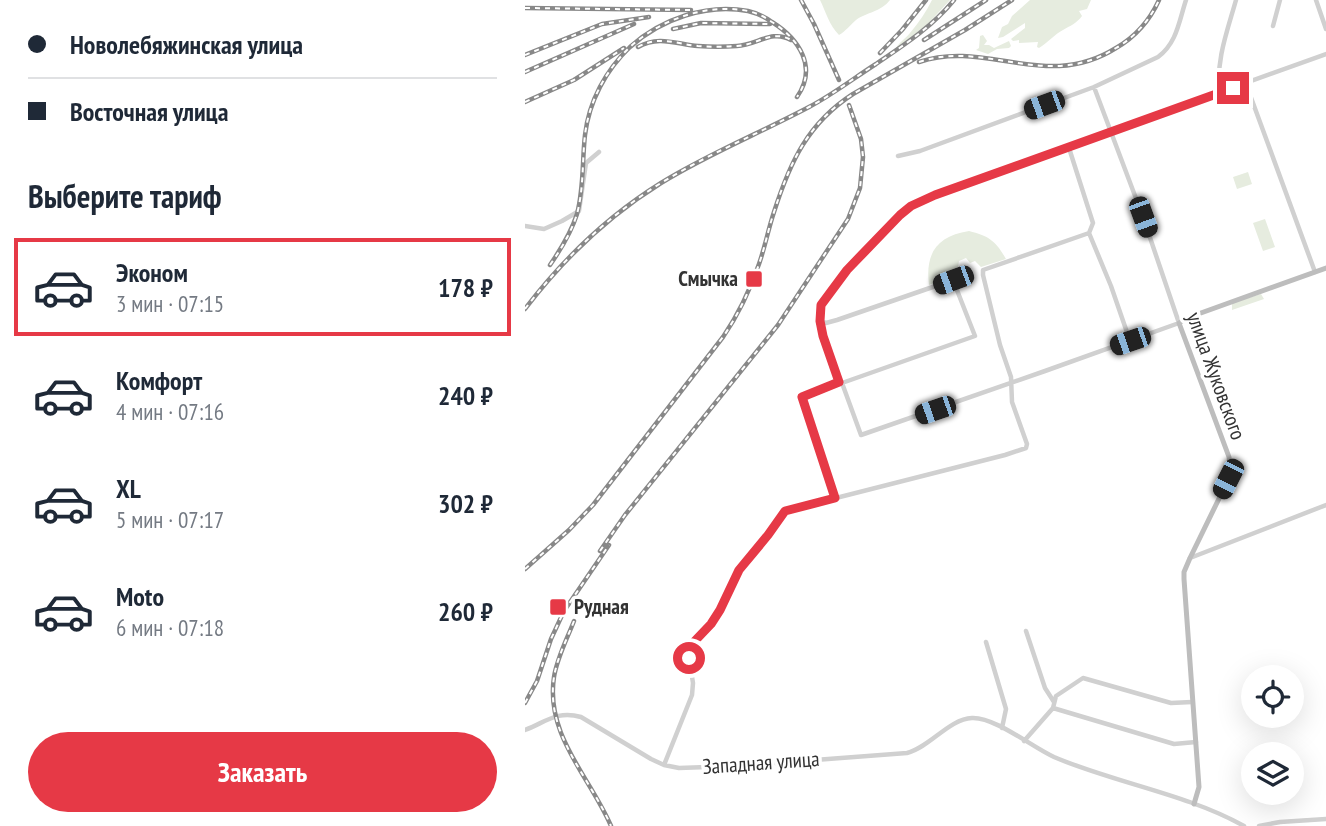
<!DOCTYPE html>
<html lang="ru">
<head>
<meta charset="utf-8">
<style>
  :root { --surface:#fff; --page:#f6f6f7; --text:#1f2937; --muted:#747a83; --line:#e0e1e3; --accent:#e63946 }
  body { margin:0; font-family:"PT Sans Narrow",sans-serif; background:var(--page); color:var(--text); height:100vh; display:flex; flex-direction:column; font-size:26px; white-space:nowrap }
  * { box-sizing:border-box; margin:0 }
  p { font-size:23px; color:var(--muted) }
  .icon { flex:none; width:38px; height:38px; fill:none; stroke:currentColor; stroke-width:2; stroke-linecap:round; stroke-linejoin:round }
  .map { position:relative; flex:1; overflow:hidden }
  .sheet { display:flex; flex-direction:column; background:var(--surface); width:525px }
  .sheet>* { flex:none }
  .guide { display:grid; align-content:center; height:154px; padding:0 28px; background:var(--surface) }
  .fabs { position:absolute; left:716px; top:665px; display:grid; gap:14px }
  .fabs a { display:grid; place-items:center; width:63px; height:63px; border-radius:50%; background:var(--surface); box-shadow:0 7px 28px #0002; font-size:35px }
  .end { position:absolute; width:32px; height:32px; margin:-16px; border:9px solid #e63946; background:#fff; box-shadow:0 0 0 4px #fff }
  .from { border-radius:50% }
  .car { position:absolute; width:21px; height:42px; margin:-21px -10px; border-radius:9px; box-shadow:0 0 5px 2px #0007; background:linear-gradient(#222 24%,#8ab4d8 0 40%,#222 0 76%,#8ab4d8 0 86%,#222 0) }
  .guide b { display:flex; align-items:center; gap:24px; height:66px; font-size:26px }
  .guide b+b { border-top:2px solid var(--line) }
  .guide i { width:18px; height:18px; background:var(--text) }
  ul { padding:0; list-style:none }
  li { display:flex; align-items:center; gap:21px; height:98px; margin:0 14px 10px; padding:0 14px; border:4px solid transparent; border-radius:0px }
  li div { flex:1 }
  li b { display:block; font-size:26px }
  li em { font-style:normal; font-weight:600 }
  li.on { border-color:var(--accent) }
  li>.icon { width:63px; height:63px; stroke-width:1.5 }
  h2 { padding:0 28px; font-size:32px; line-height:84px }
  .primary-button { display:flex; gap:14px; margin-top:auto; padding:14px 28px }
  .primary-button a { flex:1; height:80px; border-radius:42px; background:var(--accent); color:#fff; font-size:28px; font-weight:600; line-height:80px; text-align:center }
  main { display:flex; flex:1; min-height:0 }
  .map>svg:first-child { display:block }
</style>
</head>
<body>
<main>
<section class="sheet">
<div class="guide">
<b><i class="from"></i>Новолебяжинская улица</b>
<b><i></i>Восточная улица</b>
</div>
<h2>Выберите тариф</h2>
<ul>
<li class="on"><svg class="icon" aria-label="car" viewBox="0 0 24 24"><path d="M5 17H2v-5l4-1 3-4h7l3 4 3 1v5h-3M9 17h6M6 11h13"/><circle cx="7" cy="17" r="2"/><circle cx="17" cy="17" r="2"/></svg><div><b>Эконом</b><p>3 мин · 07:15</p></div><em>178 ₽</em></li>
<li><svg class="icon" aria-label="car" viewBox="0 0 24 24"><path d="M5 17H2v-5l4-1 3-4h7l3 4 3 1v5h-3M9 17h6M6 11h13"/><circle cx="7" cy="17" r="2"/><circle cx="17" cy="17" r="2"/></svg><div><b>Комфорт</b><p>4 мин · 07:16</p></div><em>240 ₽</em></li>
<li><svg class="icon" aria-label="car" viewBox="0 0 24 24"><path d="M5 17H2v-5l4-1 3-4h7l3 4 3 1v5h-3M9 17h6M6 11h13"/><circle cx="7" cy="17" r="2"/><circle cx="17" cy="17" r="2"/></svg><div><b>XL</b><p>5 мин · 07:17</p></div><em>302 ₽</em></li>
<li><svg class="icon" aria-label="car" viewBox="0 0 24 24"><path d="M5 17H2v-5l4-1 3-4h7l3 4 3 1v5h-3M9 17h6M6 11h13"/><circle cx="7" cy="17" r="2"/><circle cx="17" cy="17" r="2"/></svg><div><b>Moto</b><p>6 мин · 07:18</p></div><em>260 ₽</em></li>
</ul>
<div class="primary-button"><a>Заказать</a></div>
</section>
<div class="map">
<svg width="801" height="826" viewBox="0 0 801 826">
  <rect width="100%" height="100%" fill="#fff"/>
  <path fill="#e6ecdf" d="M295 0H365C356 12 342 12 331 20 325 25 321 31 314 35 304 25 301 12 295 0Z
    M407 0H425L402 25 370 50C373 43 380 39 385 33 394 22 401 12 407 0Z
    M505 0H566L562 9 554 11 557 16C552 23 545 26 538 30 530 34 522 43 514 48L512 47 513 42 494 43V40L488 41 486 39 500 28V23L478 37 473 38 477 27 483 24 487 16Z
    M458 35 462 41 459 45H464L469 48 484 41 486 46 484 48 472 49 463 54 451 50 454 48 455 36Z
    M723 172 727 184 712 189 708 177Z
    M740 219 750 247 738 251 728 223Z
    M444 231C464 236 471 241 481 259L456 267 450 261 445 263 441 258 434 261 433 267 428 270 430 276 404 285C400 253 412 236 444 231Z
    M736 294 739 299 707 310V303Z"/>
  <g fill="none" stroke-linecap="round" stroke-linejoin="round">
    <path stroke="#d0d0d0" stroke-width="4.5" d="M791 0 801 29
      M748 26 755 0
      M721 84 790 272
      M695 93C690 62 703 29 711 0
      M544 148 568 223 564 233 586 286 605 341
      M373 156 395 151 569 87 633 57C652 43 654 21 661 0
      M0 226 19 229 37 221 54 211 61 163 74 152
      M295 321 301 323 312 320 428 280 450 336 317 383 314 382 277 397 310 498
      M314 382 298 336 295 321 298 302 322 270 375 215 386 206 410 195 801 54
      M317 383 336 435 520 371 654 323 618 217 569 87
      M665 558 801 505
      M501 631 520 688 529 702
      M461 642 481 709 477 728
      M528 708 649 744 671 742
      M0 730C21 722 32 710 56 717L126 759 139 765 154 768 211 766 382 753C405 747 424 719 447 718 470 717 507 747 529 757 590 783 662 794 719 826
      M499 741 528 708 531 696 558 678 646 703 667 702
      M139 765 167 695 168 683 164 658 166 645 186 624 195 610 214 570 243 535 260 511 480 455 501 448 502 444 487 402 486 377 475 345 458 275V270L564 233
      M734 826 755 822 801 819"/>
    <path stroke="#bdbdbd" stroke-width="5" d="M669 804 674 787 659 579V572L665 558 706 474 704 457 654 323 662 318 801 268"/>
    <g stroke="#888" stroke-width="4.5">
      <path id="rail" d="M276 0 289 24 314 80
        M0 8 166 10
        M148 29 176 23 245 24
        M399 40 461 0
        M113 47C134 35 151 44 173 46 186 47 199 47 212 46 232 45 247 29 266 40
        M355 53 377 30 401 0
        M0 55 77 24 124 17
        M394 62C462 39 521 92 591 48 610 37 625 20 634 0
        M0 72 109 24
        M0 102 49 80 99 48
        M25 265C36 249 46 233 52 214 59 188 57 161 60 135 64 101 81 70 105 47 136 19 182 3 223 11 232 13 240 17 247 22 274 39 293 67 272 97
        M0 309C38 259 83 216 136 183 183 154 235 133 284 107 307 95 329 78 351 64 379 45 407 27 429 0
        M75 551 100 515 253 325 323 219 335 188 338 157 336 139 324 105
        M0 569 44 530 68 505 198 337C213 315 225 290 234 264 240 247 243 230 249 212 265 162 283 123 328 94L440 30 487 0
        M49 621C42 639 32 658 29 677 20 735 65 777 86 826
        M0 703 12 681 26 639 39 611 84 545"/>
    </g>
    <use href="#rail" stroke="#fff" stroke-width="2" stroke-dasharray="5" stroke-linecap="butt"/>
  </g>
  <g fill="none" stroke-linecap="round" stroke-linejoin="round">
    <path stroke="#e63946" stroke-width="9" d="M164 658 166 645 186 624 195 610 214 570 243 535 260 511 310 498 277 397 314 382 298 336 295 321 296 305 322 270 375 215 386 206 410 195 708 88"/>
  </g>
  <g fill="#e63946" stroke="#fff" stroke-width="2.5">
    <rect x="220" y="270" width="18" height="18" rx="3.5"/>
    <rect x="24" y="598" width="18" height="18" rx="3.5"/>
  </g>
  <g text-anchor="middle" stroke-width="7" stroke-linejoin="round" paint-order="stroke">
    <g font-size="21" font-weight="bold" fill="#333" stroke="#fff" text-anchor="end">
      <text x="213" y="286">Смычка</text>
      <text x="49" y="614" text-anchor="start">Рудная</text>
    </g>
    <g font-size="21" fill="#333" stroke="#fff">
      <text transform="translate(691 376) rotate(70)" y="7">улица Жуковского</text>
      <text transform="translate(236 763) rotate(-4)" y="7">Западная улица</text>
    </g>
  </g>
</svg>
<div class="fabs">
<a><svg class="icon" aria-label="locate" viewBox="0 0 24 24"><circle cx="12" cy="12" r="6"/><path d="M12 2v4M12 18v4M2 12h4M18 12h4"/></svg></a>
<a><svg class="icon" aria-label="layers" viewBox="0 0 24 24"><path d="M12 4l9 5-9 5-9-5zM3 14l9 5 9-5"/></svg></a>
</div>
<i class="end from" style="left:164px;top:658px"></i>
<i class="end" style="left:708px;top:88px"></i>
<i class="car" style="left:519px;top:105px;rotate:250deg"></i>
<i class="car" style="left:618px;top:217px;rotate:160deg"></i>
<i class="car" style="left:428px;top:280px;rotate:250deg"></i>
<i class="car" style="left:605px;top:341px;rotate:251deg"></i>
<i class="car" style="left:410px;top:410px;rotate:251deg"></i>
<i class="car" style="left:703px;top:479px;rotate:207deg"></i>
</div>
</main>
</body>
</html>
